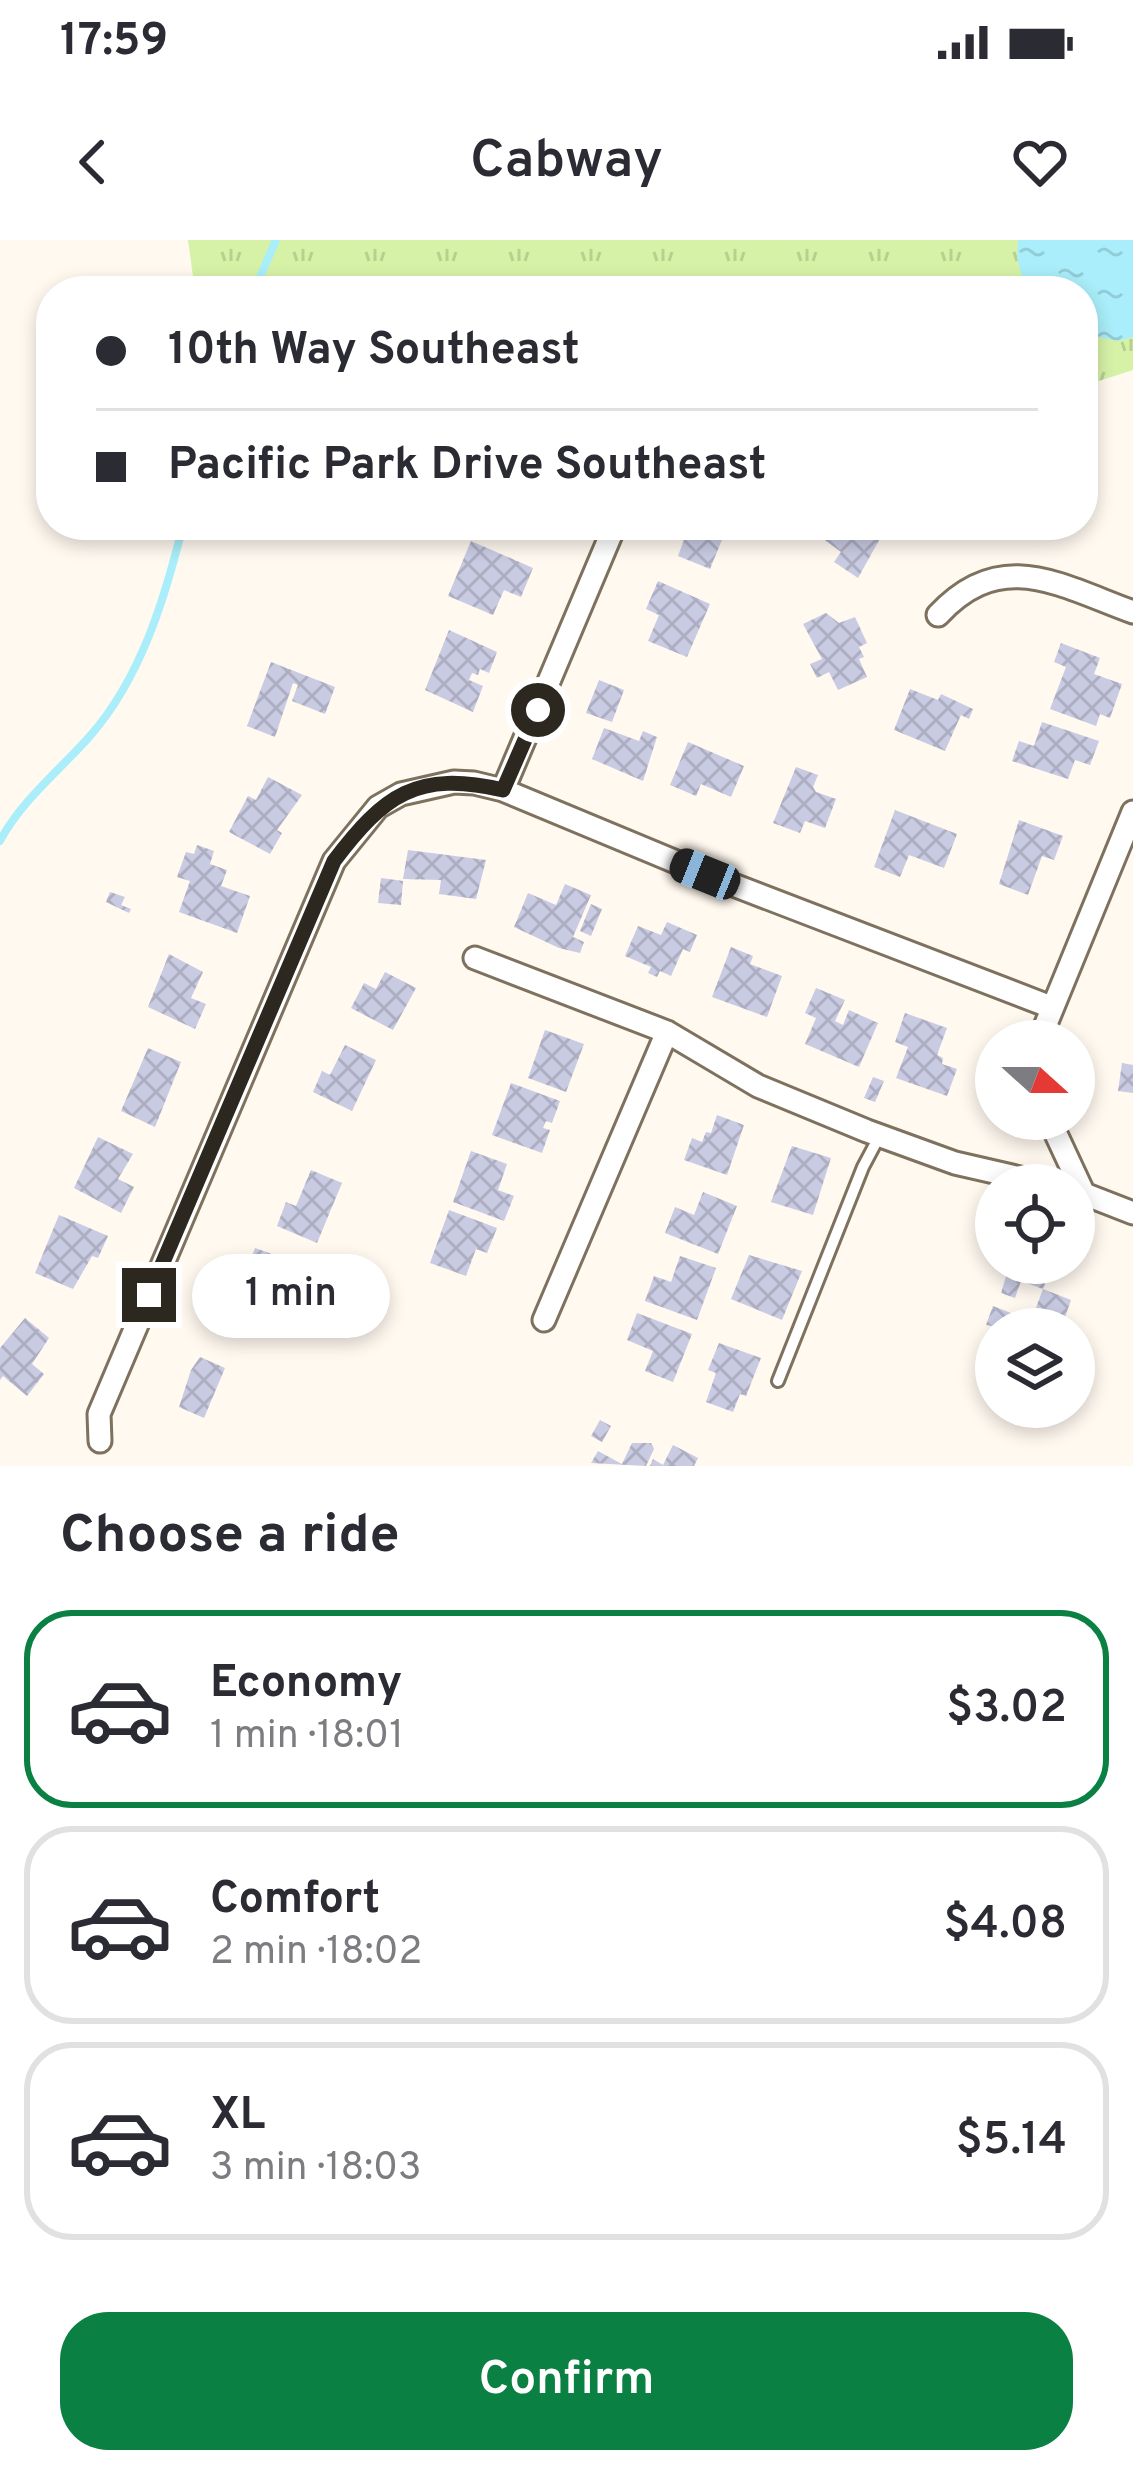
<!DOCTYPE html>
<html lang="en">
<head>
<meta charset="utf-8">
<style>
  :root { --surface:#fff; --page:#f2f2f3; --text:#2b2b33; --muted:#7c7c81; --line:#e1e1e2; --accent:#0b8043 }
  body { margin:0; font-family:Overpass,sans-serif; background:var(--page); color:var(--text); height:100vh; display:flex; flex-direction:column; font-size:45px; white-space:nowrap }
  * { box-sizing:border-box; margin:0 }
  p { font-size:39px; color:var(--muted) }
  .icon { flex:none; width:66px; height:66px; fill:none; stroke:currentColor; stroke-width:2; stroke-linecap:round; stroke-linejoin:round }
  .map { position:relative; height:1226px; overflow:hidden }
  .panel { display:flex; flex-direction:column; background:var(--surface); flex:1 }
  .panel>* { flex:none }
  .guide { position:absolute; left:36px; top:36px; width:1062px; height:264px; border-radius:48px; box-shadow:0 6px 18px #0003; display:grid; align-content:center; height:264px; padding:0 60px; background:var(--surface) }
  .needle { width:78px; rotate:111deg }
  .controls { position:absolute; left:975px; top:780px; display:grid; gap:24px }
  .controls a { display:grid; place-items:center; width:120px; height:120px; border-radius:50%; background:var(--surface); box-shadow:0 6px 18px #0003; font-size:60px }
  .end { position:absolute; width:54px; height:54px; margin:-27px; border:15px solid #2c271f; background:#fff; box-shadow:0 0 0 6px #fff }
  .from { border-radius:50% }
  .bubble { position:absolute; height:84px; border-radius:42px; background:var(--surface); box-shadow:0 6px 18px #0003; font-size:39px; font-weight:600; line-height:84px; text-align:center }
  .car { position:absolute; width:36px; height:72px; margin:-36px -18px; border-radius:15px; box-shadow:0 0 9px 3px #0007; background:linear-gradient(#222 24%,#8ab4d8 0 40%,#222 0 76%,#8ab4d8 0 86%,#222 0) }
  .guide b { display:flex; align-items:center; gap:42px; height:114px; font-size:45px }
  .guide b+b { border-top:3px solid var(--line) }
  .guide i { width:30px; height:30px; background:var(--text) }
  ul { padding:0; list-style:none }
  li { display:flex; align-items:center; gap:36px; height:198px; margin:0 24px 18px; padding:0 36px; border:6px solid var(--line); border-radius:48px }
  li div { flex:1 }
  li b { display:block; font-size:45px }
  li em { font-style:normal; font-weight:600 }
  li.current { border-color:var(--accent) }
  li>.icon { width:108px; height:108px; stroke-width:1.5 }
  h2 { padding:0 60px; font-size:54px; line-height:144px }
  .primary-button { display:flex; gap:24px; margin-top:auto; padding:24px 60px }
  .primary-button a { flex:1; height:138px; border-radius:48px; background:var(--accent); color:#fff; font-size:48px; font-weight:600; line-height:138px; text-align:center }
  .status { display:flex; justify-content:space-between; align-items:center; height:84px; padding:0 60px; background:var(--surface); direction:ltr }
  .status svg { height:33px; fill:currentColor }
  header { display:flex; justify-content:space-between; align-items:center; height:156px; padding:0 60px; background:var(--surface); font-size:54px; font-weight:600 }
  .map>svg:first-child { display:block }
</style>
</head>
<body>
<div class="status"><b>17:59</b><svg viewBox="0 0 49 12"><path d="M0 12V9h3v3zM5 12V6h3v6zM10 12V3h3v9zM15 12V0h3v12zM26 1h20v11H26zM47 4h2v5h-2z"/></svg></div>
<header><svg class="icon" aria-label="back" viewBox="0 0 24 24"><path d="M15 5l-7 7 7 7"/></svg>Cabway<svg class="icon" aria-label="heart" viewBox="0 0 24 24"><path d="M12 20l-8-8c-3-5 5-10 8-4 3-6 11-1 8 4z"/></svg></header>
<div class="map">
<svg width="1133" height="1226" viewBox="0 0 1133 1226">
  <defs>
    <pattern id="grass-tufts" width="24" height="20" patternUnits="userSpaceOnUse" patternTransform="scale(3)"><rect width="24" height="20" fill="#d6f2a7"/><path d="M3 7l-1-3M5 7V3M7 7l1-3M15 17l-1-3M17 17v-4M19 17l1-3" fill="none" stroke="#b8d08f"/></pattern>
    <pattern id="water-ripples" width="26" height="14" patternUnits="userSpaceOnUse" patternTransform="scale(3)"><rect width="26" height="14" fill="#a9eefa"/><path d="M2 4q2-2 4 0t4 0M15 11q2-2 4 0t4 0" fill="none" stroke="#92ccd6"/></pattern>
    <pattern id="building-cross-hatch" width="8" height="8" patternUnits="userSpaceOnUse" patternTransform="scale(3)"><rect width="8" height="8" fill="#c9cbe3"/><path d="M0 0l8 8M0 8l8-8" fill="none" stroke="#adaec2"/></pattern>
  </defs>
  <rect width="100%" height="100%" fill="#fff9f0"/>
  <path fill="url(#grass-tufts)" d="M188 0H1133V130L1083 146V51H195Z"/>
  <path fill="url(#water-ripples)" d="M1018 0H1133V97L1119 101 1083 94V51H1026L1017 18Z"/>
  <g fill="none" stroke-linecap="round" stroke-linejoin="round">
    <path stroke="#a9eefa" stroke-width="8" d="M254 51 276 0
      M0 601C21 561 60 530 90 496 141 438 165 358 183 285"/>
  </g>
  <path fill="url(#building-cross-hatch)" d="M684 285H728L710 329 678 316 685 297 680 295Z
    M825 285H869L882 295 858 338 834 322 841 312 818 295Z
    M471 301 533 328 521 357 504 350 493 375 448 356Z
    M658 341 710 364 687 417 648 401 659 375 646 369Z
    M826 373 839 383 855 377 867 403 859 407 864 417 859 419 867 437 838 450 829 432 817 438 810 424 822 419 803 384Z
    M449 390 497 412 489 433 480 429 478 435 472 433 469 440 483 446 473 472 425 450Z
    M1061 403 1100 418 1094 434 1122 444 1110 478 1100 474 1096 486 1050 469 1066 427 1054 422Z
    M271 422 335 447 325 474 292 461 298 445 293 443 275 497 247 486Z
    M599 440 624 450 612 482 586 473Z
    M910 449 938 460 941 454 973 469 969 479 961 475 945 511 894 490Z
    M1042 482 1099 501 1090 525 1075 520 1068 539 1012 521 1019 501 1034 506Z
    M604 488 639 501 643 491 657 497 643 541 592 519Z
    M688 502 744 526 731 557 701 544 696 556 670 545Z
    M796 527 818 535 813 547 816 552 836 559 825 588 805 581 800 593 773 583Z
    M268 537 302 555 277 590 282 593 270 614 229 592 248 556 256 560Z
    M895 570 957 594 944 628 909 615 900 637 874 627Z
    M1019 580 1063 596 1054 620 1042 616 1028 655 999 644Z
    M197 605 214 611 210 624 227 630 221 646 250 656 237 693 179 672 190 641 177 637 186 612 194 614Z
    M408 610 486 620 476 659 439 654 441 640 403 639Z
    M381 638 403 641 401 665 378 663Z
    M565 644 591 655 573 697 584 702 580 713 559 708 514 687 528 653 556 665Z
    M110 652 125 657 121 665 131 669 129 673 106 662Z
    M591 664 602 669 591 696 580 691Z
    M667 682 697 695 690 712 683 709 671 736 660 731 657 737 648 733 651 727 625 716 638 686 661 695Z
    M731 707 753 716 750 724 782 736 767 777 712 757Z
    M169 714 203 732 191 758 206 764 195 789 148 767Z
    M385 732 416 748 393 790 351 768 364 743 376 749Z
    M816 748 845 760 835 781 843 785 849 770 878 783 859 827 805 804 816 778 805 773Z
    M905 773 947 788 937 815 943 818 942 824 957 829 947 856 896 838 908 807 895 802Z
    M545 790 584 804 566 852 528 838Z
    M345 805 376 820 352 871 313 852 322 831 330 835Z
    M148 808 181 822 155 887 121 871Z
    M1122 823 1133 825V853L1118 851Z
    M873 837 884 841 875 862 864 858Z
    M511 843 560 861 552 883 546 881 543 888 550 890 542 913 492 895Z
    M717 875 744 885 727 935 684 920 692 898 702 902 706 892 711 893Z
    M98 897 133 914 118 939 134 947 121 973 74 948Z
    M792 906 831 918 813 975 771 962Z
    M471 911 507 924 498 950 514 956 504 981 453 962Z
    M311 930 342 943 317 1003 277 986 286 962 296 966Z
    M703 952 737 966 718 1014 665 993 675 967 694 975Z
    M449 970 497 988 487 1013 476 1009 466 1036 430 1023Z
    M59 975 108 996 98 1018 92 1016 73 1049 35 1033Z
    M255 1008 283 1018 260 1088 217 1071 223 1055 240 1048Z
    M749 1015 802 1031 782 1080 731 1059Z
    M680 1016 716 1028 697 1080 645 1061 654 1036 671 1042Z
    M1010 1023H1053L1043 1049 1021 1041 1015 1058 1001 1053Z
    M1043 1049 1071 1060 1061 1089 1031 1081Z
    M993 1066 1016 1075 1010 1089 986 1085Z
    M637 1073 692 1094 673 1142 645 1131 653 1111 627 1100Z
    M25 1078 49 1098 32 1124 44 1134 27 1156 3 1136 0 1140V1108Z
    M719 1103 761 1118 746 1156 740 1154 733 1172 706 1162 716 1133 708 1130Z
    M200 1117 225 1128 204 1178 179 1167 191 1130Z
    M600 1180 611 1186 602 1202 591 1196Z
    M632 1203H651L654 1209 646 1226 591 1223 598 1211 622 1224Z
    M673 1205 698 1218 694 1226H650L653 1219 663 1225Z"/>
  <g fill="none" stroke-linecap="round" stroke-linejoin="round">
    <g stroke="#7e725e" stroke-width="16">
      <path id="lane" d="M778 1141 863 927 880 895"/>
    </g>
    <g stroke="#7e725e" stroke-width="27">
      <path id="street" d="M938 375C1001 307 1059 345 1133 372
        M503 550 615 285
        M475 718 667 792 758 846 867 891 955 923 1051 945
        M1039 801 1133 572
        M1049 879 1083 952
        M1074 950 1133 973
        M544 1080 667 792
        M100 1201 99 1174 334 621 378 567 401 554 454 542 474 543 503 550 705 634 1051 767"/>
    </g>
    <use href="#lane" stroke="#fff" stroke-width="10"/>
    <use href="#street" stroke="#fff" stroke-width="21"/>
  </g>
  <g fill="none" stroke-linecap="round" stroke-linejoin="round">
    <path stroke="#2c271f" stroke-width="15" d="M149 1055 334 621C384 555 417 530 503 550L538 470"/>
  </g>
</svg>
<div class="controls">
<a><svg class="needle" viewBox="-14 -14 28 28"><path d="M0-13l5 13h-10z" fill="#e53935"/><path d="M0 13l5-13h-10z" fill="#7c7c81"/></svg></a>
<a><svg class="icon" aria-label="locate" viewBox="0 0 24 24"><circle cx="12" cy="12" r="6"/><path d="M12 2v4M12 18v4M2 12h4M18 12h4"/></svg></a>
<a><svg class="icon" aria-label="layers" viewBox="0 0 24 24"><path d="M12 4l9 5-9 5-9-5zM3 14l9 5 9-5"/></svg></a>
</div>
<i class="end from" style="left:538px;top:470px"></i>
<i class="end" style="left:149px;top:1055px"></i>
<div class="bubble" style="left:192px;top:1014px;width:198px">1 min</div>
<i class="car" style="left:705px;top:634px;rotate:292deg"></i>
<div class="guide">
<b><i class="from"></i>10th Way Southeast</b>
<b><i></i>Pacific Park Drive Southeast</b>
</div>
</div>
<section class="panel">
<h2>Choose a ride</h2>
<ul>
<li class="current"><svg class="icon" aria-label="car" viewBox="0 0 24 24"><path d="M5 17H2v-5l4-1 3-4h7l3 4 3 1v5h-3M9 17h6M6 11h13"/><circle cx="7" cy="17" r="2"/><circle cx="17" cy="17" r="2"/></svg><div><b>Economy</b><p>1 min · 18:01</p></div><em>$3.02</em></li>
<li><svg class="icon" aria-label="car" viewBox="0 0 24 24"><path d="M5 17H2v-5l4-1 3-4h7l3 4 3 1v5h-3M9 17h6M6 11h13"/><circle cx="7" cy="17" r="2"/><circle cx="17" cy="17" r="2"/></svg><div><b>Comfort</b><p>2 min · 18:02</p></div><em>$4.08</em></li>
<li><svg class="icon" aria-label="car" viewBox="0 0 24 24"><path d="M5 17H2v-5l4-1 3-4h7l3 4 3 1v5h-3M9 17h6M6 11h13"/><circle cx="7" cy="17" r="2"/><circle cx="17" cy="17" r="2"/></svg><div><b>XL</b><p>3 min · 18:03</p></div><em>$5.14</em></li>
</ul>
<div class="primary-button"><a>Confirm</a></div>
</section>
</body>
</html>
